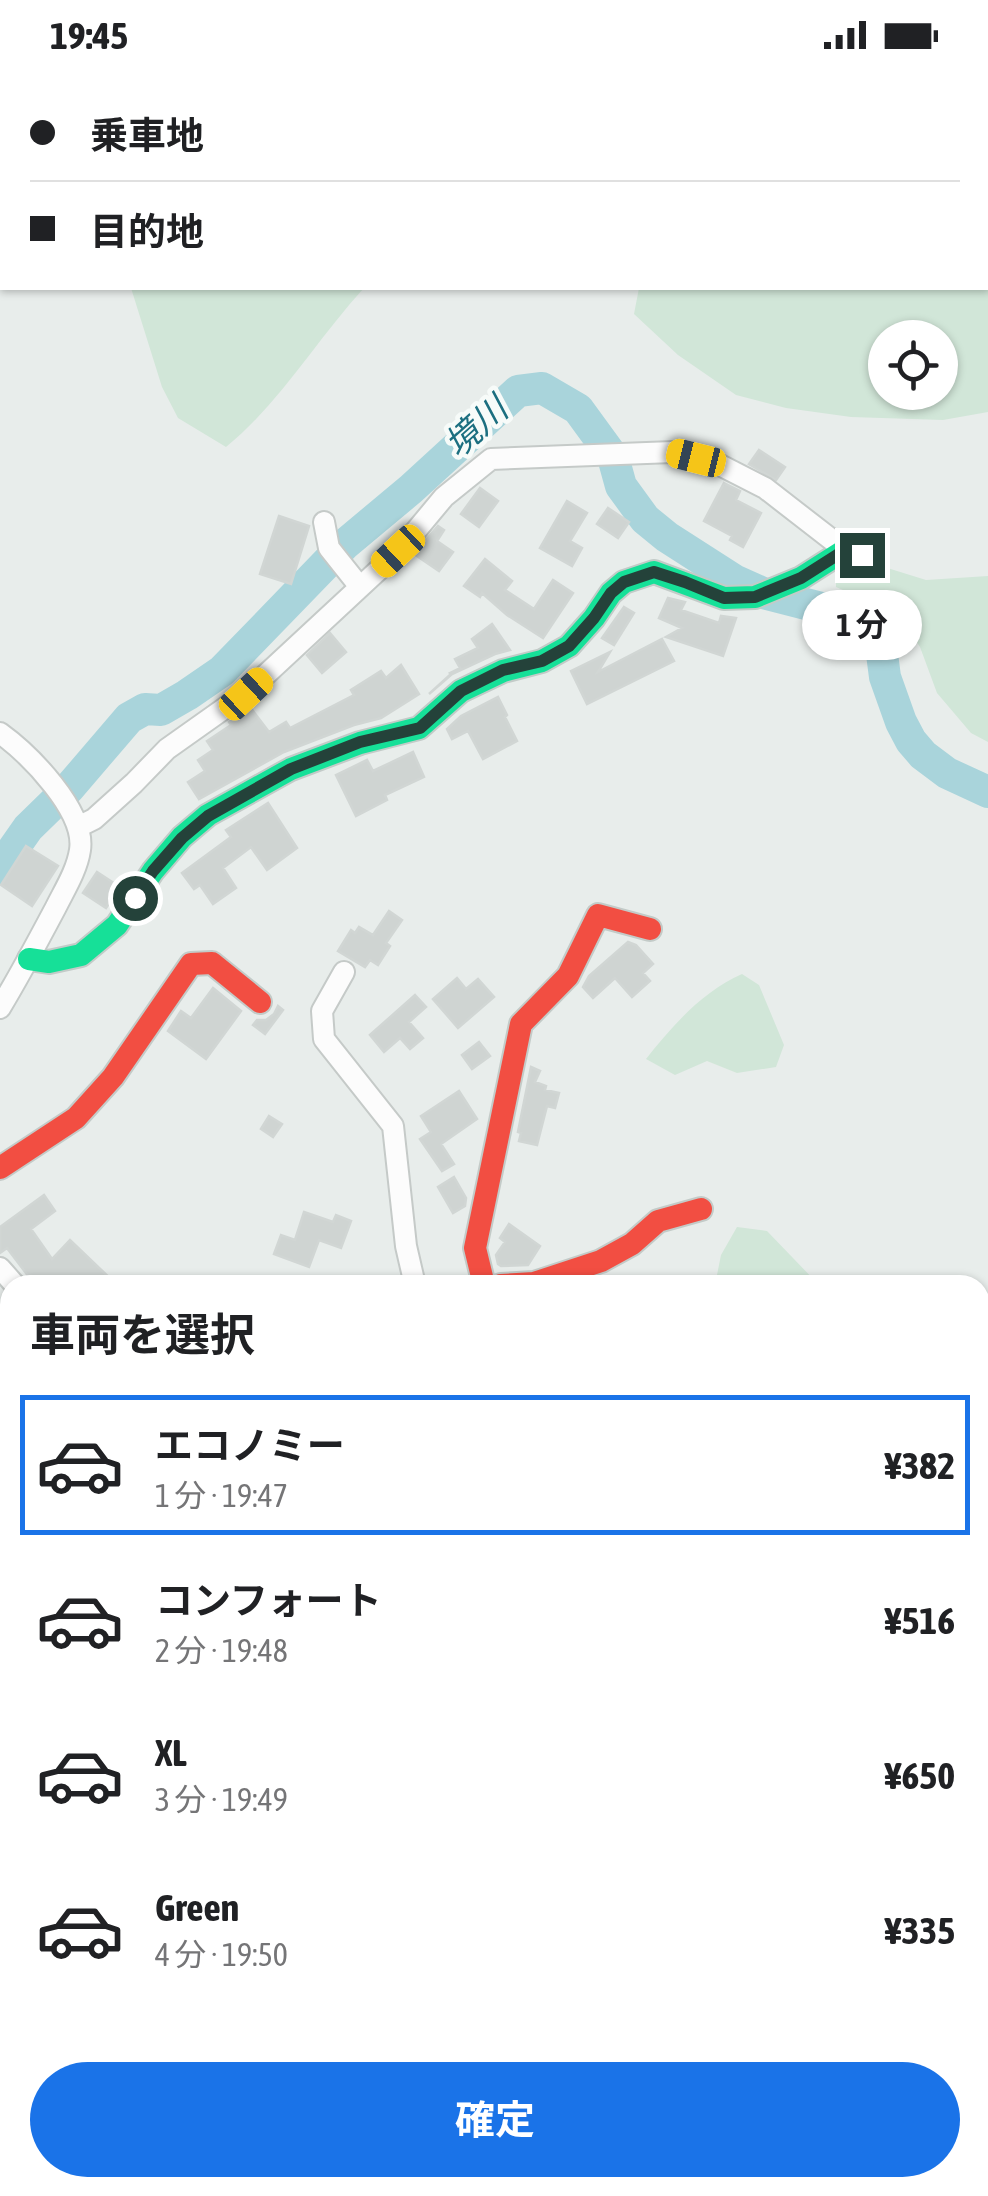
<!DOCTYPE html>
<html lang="ja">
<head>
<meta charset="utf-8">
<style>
  :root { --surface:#fff; --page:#f2f2f2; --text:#202124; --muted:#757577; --line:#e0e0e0; --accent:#1a73e8 }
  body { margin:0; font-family:"Asap Condensed","Noto Sans JP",sans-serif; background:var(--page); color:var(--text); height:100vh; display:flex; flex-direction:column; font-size:38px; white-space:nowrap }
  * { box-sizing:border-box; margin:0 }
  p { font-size:32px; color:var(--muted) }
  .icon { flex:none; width:55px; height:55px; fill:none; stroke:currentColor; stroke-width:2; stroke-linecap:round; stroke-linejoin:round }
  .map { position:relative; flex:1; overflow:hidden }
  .drawer { position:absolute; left:0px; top:1205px; width:990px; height:922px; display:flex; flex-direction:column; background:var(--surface); border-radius:30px 30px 0 0; box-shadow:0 2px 8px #0004 }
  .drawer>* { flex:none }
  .banner { position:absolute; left:0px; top:0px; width:990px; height:220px; box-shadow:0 2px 8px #0004; display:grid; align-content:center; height:220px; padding:0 30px; background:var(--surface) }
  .controls { position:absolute; left:868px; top:250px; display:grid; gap:20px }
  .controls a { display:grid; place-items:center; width:90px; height:90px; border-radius:50%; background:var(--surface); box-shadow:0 2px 8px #0004; font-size:50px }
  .end { position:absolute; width:45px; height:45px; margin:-22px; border:12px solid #24423a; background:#fff; box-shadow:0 0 0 5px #fff }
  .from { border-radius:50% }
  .bubble { position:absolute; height:70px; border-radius:35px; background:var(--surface); box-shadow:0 2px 8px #0004; font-size:32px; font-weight:700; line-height:70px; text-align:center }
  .car { position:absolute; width:30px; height:60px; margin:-30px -15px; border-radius:12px; box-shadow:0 0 8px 2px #0007; background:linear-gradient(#f5c518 24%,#345 0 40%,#f5c518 0 76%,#345 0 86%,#f5c518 0) }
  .banner b { display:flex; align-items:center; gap:35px; height:95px; font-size:38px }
  .banner b+b { border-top:2px solid var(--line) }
  .banner i { width:25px; height:25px; background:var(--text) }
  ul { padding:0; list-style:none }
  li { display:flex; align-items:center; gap:30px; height:140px; margin:0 20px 15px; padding:0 10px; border:5px solid transparent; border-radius:0px }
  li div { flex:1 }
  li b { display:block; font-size:38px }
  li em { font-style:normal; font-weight:700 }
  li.active { border-color:var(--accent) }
  li>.icon { width:90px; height:90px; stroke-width:1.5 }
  h2 { padding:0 30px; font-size:45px; line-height:120px }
  .button { display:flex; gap:20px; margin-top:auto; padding:20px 30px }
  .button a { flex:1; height:115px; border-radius:60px; background:var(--accent); color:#fff; font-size:40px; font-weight:700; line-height:115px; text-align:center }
  .status { display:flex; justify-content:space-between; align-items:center; height:70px; padding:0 50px; background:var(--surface); direction:ltr }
  .status svg { height:28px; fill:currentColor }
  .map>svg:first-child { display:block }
</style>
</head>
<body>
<div class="status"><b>19:45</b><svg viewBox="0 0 49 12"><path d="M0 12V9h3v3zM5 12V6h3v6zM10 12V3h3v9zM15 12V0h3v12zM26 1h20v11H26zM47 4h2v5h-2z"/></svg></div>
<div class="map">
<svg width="988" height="2126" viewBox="0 0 988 2126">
  <rect width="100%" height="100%" fill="#e8edeb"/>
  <path fill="#d1e6d8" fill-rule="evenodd" d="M0 0H585L583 2H2V210L0 214Z
    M772 0H988V342L943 350 851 347 786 338 736 325 678 285 634 244 639 218H988V2H768ZM885 268H940V322H885Z
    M131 218H364C317 269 281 332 226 377L178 348 162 317Z
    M852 487 926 510 988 506V672L971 663 937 623 920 577 898 544 836 517V498Z
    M742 904 759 915 784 975 776 997 737 1003 707 991 675 1005 646 989C672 956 703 921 742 904Z
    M737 1157 767 1161 819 1215H715L721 1185Z
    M980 1372C985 1379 987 1379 988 1387 988 1405 988 1451 980 1465Z
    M980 1611 988 1625V1795H980Z
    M0 1831 10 1843V2118H310L307 2126H0Z"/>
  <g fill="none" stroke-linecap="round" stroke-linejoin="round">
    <path stroke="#a9d4db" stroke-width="32" d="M0 798 28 758 69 718 129 648 145 639 161 640 187 625 222 601 344 475 411 419 518 321 542 318 578 339 613 387 621 416 645 449 667 467 734 510 763 523 841 543 866 557 882 584 885 607 901 652 911 671 923 685 947 703 988 722"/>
  </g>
  <path fill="#cfd4d2" stroke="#d1d6d4" stroke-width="2.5" d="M759 380 785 397 776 410 749 394Z
    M724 413 740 421 736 430 761 443 743 477 730 470 732 466 704 451Z
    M480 418 498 431 479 457 461 444Z
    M567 431 587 443 570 471 582 478 572 496 540 478Z
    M608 438 629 452 618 468 597 454Z
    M279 446 309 456 291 514 260 504Z
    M438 456 444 460 437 471 453 482 439 501 414 484Z
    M485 489 512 511 505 520 534 539 553 510 573 523 543 568 507 545 482 523 480 527 464 516Z
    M668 528 685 532 681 540 719 553 721 546 736 548 723 586 666 567 682 558 659 548Z
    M624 537 634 543 614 575 602 568Z
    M492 554 510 580 495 584 452 604 429 624 451 604 450 603 460 598 455 589 478 578 472 569Z
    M330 563 346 582 322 603 307 585Z
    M662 569 674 591 587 634 571 601 610 582 598 602Z
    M401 595 419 624 381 648 354 655 284 682 199 729 188 712 205 701 198 690 213 680 207 671 231 655 229 652 250 637 269 662 286 652 290 658 354 625 351 620 381 601 386 608Z
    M498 627 507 645 505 647 517 671 483 689 468 661 452 669 447 659 461 646Z
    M413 682 424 707 385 725 387 730 356 746 336 705 367 690 373 701Z
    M268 733 297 778 267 800 251 777 223 798 236 818 213 834 200 815 194 819 182 803 231 767 226 760Z
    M26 776 58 796 32 836 1 815Z
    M97 802 120 817 106 838 83 823Z
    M389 841 402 850 386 873 390 876 378 895 370 890 365 897 338 881 351 860 355 863 359 857 373 865Z
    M628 872 636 875 653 894 643 903 650 911 632 927 615 908 593 928 583 917 589 906Z
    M457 908 466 919 478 909 494 927 458 958 433 929Z
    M213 918 241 941 206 989 168 961 181 941 191 948Z
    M415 925 426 937 409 952 423 968 410 979 400 968 384 982 370 965Z
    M278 936 283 940 265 964 253 955 257 950H266L274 944Z
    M479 972 490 986 472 999 462 985Z
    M531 997 540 1001 535 1012 546 1016 545 1020 559 1023 555 1038 547 1036 537 1075 519 1071 521 1063 518 1062Z
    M459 1021 477 1049 441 1074 454 1094 442 1101 420 1069 431 1062 421 1046Z
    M269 1046 282 1054 273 1067 261 1059Z
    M454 1107 466 1128 465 1136 453 1143 438 1117Z
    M44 1125 55 1141 31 1159 52 1189 70 1170 117 1215H35L7 1178 0 1183V1157Z
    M304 1142 333 1152 336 1145 351 1151 341 1178 319 1170 309 1197 274 1184 281 1165 295 1170Z
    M509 1154 540 1176 528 1195 501 1196 498 1194 496 1185 505 1172 500 1168Z"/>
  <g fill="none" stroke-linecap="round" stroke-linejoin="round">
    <g stroke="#c5cac8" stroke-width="24">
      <path id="street" d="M324 452 329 478 360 517
        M0 663C29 684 86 741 80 780 77 800 65 819 56 837 38 871 20 905 0 938
        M78 757 94 749 134 713 167 679 246 623 399 481 444 427 491 389 673 382 718 394 765 418 845 480 862 485
        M344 902 322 941 324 969 393 1056 406 1176 415 1215
        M0 1198 15 1215
        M0 1591 10 1608
        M980 2050 988 2046
        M748 2118 767 2126
        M915 2118 927 2126
        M356 2126 358 2118"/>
    </g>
    <g stroke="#c3cbc8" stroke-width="26">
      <path id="fast" d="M29 889 49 892 81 885 117 855 153 801 182 767 208 745 291 699 360 673 419 658 461 621 503 601 542 591 569 576 594 548 611 523 624 512 654 502 724 528 755 527 801 508 845 480"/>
    </g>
    <g stroke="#c3cbc8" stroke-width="26">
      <path id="slow" d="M0 1768 10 1779"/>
    </g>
    <g stroke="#c3cbc8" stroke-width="26">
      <path id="jam" d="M0 1098 76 1048 113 1007 191 894 212 893 260 932
        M484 1215 475 1178 521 954 568 906 598 845 650 859
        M501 1215 534 1213 601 1191 632 1174 658 1151 701 1139
        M447 2118 459 2126"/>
    </g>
    <use href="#street" stroke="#fcfcfc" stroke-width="20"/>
    <use href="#fast" stroke="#16e098" stroke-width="22"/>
    <use href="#slow" stroke="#ffcf43" stroke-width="22"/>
    <use href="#jam" stroke="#f24e42" stroke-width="22"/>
    <path stroke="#c9cdcc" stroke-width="5" stroke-dasharray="20 10" stroke-linecap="butt" d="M0 1649 10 1661
      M538 2118 551 2126"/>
  </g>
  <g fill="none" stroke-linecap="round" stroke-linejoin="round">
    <path stroke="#24423a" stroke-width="12" d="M135 828 153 801 182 768 208 746 291 699 360 672 420 658 461 621 503 600 542 591 569 576 594 548 611 523 624 512 654 502 685 512 724 528 755 527 801 508 845 480 862 485"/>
  </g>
  <g text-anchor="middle" stroke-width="9" stroke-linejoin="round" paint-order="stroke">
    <g font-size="35" font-style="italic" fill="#1c6f80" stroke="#f7fbf9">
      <text transform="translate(476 357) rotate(-42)" y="12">境川</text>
    </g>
  </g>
</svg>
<div class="controls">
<a><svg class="icon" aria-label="locate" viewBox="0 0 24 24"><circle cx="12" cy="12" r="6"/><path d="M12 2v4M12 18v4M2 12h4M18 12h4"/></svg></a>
</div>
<i class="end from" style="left:135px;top:828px"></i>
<i class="end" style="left:862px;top:485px"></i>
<div class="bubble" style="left:802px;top:520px;width:120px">1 分</div>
<i class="car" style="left:696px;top:388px;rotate:284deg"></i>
<i class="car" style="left:398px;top:481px;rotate:227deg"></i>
<i class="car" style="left:246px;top:624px;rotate:47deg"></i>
<div class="banner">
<b><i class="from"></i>乗車地</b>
<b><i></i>目的地</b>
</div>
<section class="drawer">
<h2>車両を選択</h2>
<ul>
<li class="active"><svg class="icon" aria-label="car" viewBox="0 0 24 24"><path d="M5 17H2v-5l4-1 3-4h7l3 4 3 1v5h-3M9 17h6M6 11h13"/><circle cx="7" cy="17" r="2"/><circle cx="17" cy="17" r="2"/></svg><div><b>エコノミー</b><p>1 分 · 19:47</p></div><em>¥382</em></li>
<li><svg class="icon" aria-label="car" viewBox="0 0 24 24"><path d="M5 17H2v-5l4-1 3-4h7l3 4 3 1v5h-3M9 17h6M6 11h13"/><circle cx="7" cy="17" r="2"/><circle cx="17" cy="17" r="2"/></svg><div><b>コンフォート</b><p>2 分 · 19:48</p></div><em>¥516</em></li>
<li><svg class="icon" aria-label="car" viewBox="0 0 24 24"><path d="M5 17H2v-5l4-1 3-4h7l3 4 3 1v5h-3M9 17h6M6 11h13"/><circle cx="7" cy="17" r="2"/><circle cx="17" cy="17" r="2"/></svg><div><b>XL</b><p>3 分 · 19:49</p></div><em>¥650</em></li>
<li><svg class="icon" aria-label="car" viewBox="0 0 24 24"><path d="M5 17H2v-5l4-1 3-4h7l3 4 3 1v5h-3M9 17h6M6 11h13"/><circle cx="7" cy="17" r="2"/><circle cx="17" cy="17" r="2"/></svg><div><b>Green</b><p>4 分 · 19:50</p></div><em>¥335</em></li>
</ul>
<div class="button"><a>確定</a></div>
</section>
</div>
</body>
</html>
